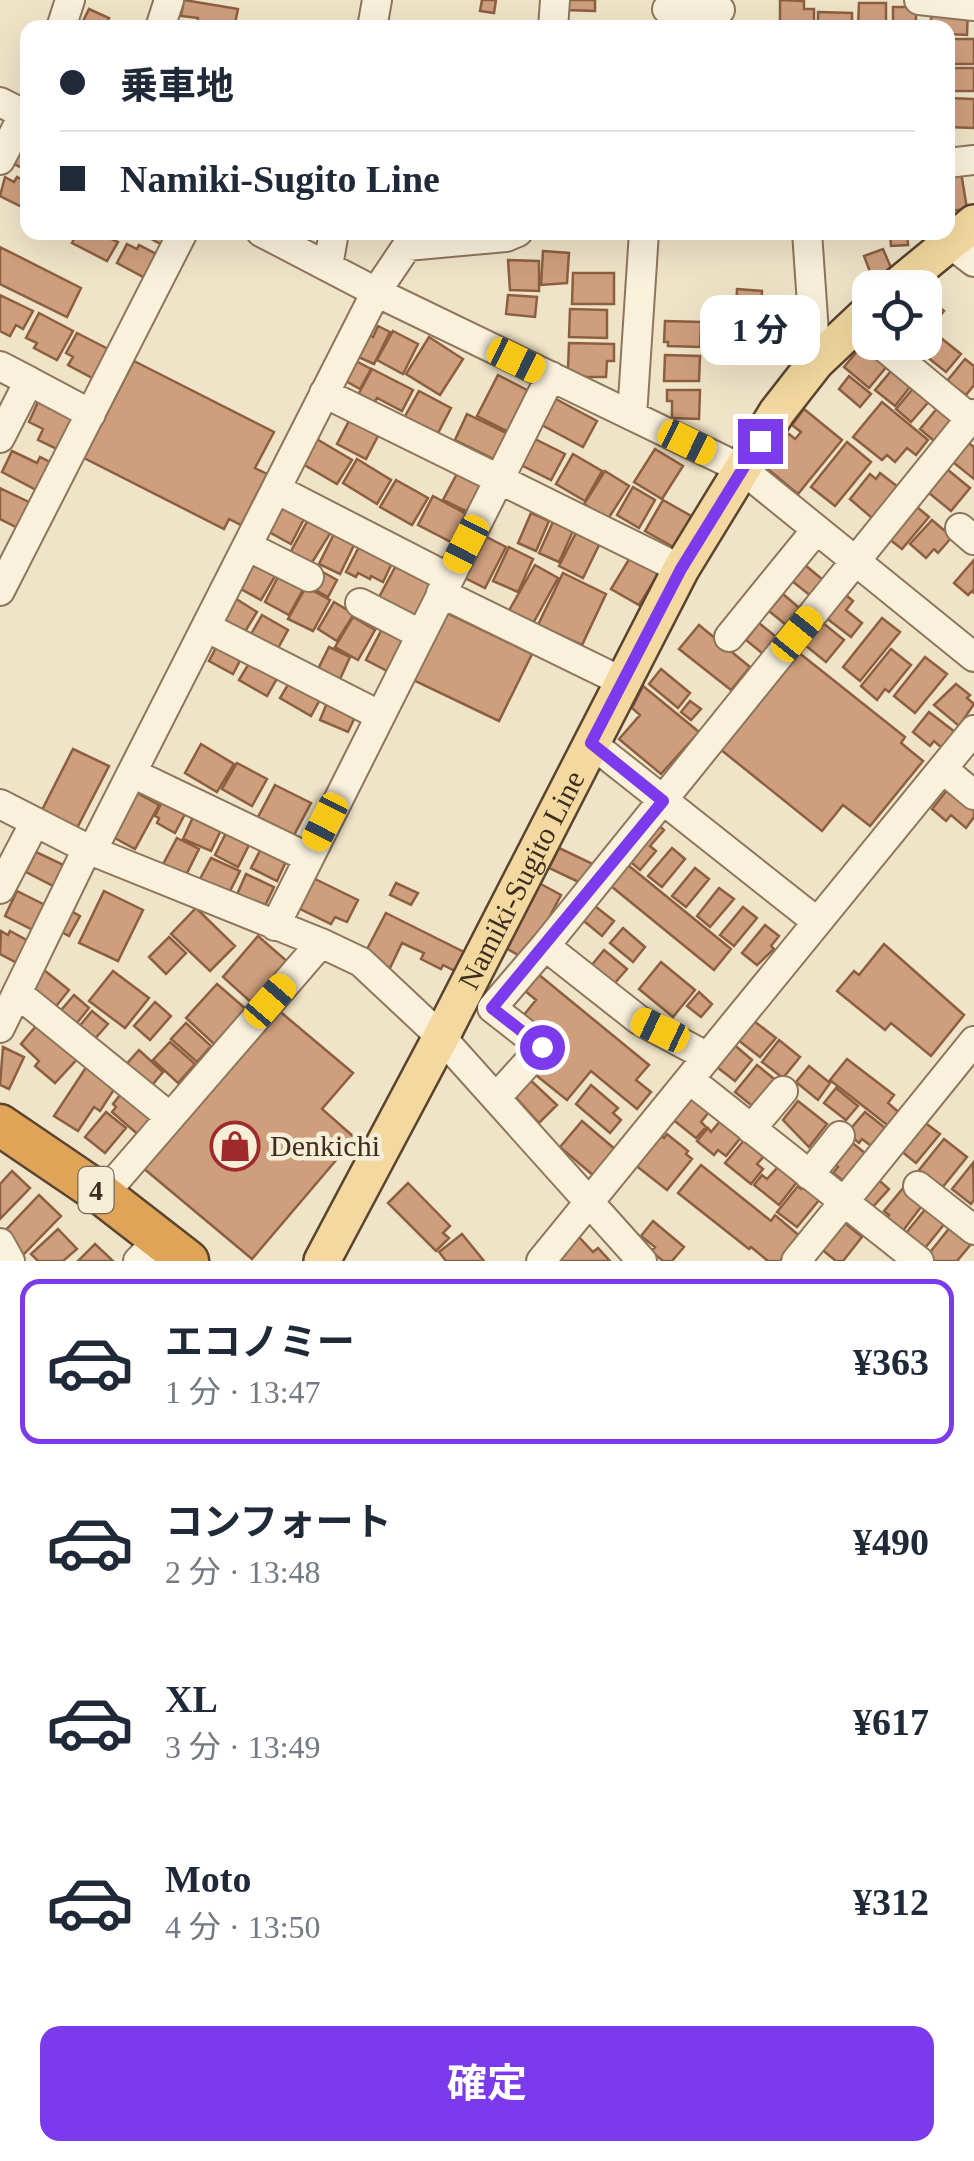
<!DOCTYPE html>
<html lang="ja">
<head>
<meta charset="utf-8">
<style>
  :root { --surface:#fff; --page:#f6f6f7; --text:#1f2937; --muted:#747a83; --line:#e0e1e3; --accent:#7c3aed }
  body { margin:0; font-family:"Times New Roman","Noto Sans JP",serif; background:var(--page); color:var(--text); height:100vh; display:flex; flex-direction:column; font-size:38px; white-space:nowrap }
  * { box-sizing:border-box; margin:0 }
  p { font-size:32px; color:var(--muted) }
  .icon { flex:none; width:55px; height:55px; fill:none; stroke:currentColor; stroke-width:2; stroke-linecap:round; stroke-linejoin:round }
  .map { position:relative; height:1261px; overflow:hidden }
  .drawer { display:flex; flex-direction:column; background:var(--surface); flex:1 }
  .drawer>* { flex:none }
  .banner { position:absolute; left:20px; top:20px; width:935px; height:220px; border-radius:20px; box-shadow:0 10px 40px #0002; display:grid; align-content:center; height:220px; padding:0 40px; background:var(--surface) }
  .tools { position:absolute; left:852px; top:270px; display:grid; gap:20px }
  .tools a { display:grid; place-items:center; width:90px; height:90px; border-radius:20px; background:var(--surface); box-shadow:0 10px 40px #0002; font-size:50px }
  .end { position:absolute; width:45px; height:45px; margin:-22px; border:12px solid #7c3aed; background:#fff; box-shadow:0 0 0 5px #fff }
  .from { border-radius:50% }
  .bubble { position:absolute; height:70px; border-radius:20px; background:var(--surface); box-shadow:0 10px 40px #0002; font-size:32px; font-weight:700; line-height:70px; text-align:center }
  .car { position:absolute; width:30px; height:60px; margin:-30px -15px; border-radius:12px; box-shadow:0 0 8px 2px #0007; background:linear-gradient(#f5c518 24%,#345 0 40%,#f5c518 0 76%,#345 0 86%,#f5c518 0) }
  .banner b { display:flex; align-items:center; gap:35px; height:95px; font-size:38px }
  .banner b+b { border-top:2px solid var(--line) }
  .banner i { width:25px; height:25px; background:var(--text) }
  ul { padding:18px 0 0; list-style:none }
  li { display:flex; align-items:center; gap:30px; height:165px; margin:0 20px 15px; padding:0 20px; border:5px solid transparent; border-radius:20px }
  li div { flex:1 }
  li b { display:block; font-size:38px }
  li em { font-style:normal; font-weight:700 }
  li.current { border-color:var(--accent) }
  li>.icon { width:90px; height:90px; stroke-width:1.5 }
  .primary-button { display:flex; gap:20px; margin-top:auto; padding:20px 40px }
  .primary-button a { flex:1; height:115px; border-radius:20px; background:var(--accent); color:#fff; font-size:40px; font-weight:700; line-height:115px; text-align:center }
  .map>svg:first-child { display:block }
</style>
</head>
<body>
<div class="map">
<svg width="974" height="1261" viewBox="0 0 974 1261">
  <rect width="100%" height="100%" fill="#f0e4c8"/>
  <path fill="#cf9f7d" stroke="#8d5f41" stroke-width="2.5" d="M184 0 238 9 234 28 197 23 198 18 181 16Z
    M482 0H496L494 13 480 11Z
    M567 0H595V11L566 10Z
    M780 0 804 1V9H814V28H780Z
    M859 3H886V28H858Z
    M893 7H916V28H893Z
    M931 8 968 9 967 35 948 34V28H931Z
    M89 9 109 18 104 28 80 27Z
    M818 12 852 13V28H818Z
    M948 39H974V64H948Z
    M948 68H974V91H948Z
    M948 98 974 99V128L948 127Z
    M20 147 28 151V171L12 163Z
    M961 172 967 209 948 211V173Z
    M5 177 14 182 17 177 28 183V210L0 196Z
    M78 232 109 233 107 237 118 242 107 261 72 243Z
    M139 232H171L164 246Z
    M890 232H907L908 245 891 246Z
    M127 244 137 249 139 245 162 257 149 280 117 263Z
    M0 247 81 288 67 317 0 284Z
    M883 249 892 270 872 277 864 256Z
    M543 251 569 253 567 283 541 285Z
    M508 260 539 261V291L510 290Z
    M573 273H614V304H572Z
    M737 289 762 291 759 353 711 350 712 328H707L708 314 736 316Z
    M0 295 33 311 23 329 16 325 10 336 0 331Z
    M508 295 537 297 535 317 506 314Z
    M925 295 944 311 931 327 925 323Z
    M570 309 607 310V338L569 337Z
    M39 313 73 331 57 360 34 348 37 343 26 338Z
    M665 321 701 322 700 347 668 346V342H664Z
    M378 326 390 332 374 364 356 356 367 334 373 337Z
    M393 331 418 344 403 374 377 360Z
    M77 333 112 351 96 380 68 365 73 357 66 353Z
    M936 334 961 354 946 372 921 352Z
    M429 337 463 359 440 395 406 374Z
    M569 343 614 344V361H607L606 377H583L568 369Z
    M863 344 888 365 869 388 844 367Z
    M665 355 700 356 699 381H664Z
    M965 359 974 366V385L966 395 947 381Z
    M354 360 371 369 360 389 344 380Z
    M134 361 274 432 255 468 267 474 241 525 229 519 224 529 84 458Z
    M372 369 413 390 402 411 377 398 374 403 358 395Z
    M891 371 910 387 895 406 875 390Z
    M498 375 529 391 509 432 477 416Z
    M849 376 871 394 860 407 839 389Z
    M916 385 932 398 911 422 896 409Z
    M667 390H700L699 419 672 418V401H667Z
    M419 391 451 408 437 435 404 418Z
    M554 398 597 421 583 447 540 424Z
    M38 402 69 417 74 425 61 451 38 440 43 429 29 422Z
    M882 402 928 440 916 455 907 448 895 462 887 455 882 460 853 437Z
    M939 406 958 422 939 445 920 429Z
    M804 409 842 440 798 494 763 465 789 434 795 439 801 432 792 425Z
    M467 414 510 435 498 461 455 440Z
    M350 419 379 434 366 459 337 444Z
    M315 438 352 460 337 484 301 463Z
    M535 439 565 454 551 480 521 465Z
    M963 439 974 447V479L948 458Z
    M847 442 871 462 835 506 811 487Z
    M655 449 683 466 662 499 634 482Z
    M12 451 37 463 40 457 56 465 42 493 2 472Z
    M573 454 602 471 585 501 556 484Z
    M357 459 391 480 377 504 343 483Z
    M942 465 970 488 951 511 923 488Z
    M459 470 481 481 484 490 472 514 443 500Z
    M605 471 629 486 608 519 584 504Z
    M880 473 898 487 872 518 850 499 870 474 876 479Z
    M396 480 428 498 412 525 380 507Z
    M633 487 655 500 639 528 617 515Z
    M0 488 35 505 22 530 0 519Z
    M433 496 468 515 453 543 418 525Z
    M663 500 693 517 675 548 645 531Z
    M911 502 929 517 902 549 884 535Z
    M282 506 305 517 291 544 269 532Z
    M531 513 549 521 536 551 518 543Z
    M308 520 331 532 311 564 290 553Z
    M932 520 952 537 938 553 934 549 926 558 910 544Z
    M553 522 573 531 559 562 539 553Z
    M336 530 356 541 340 574 319 564Z
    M577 531 600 543 583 578 559 566Z
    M477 532 506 547 485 588 455 573Z
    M360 545 393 561 383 582 371 576 370 579 358 573 356 577 346 572Z
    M509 547 533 559 518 592 493 581Z
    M631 556 659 573 639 605 611 589Z
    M252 559 277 573 261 600 237 587Z
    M399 560 436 579 415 620 377 601Z
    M974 560V593L972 591 968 595 954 583Z
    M535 565 558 578 531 627 507 614Z
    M805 565 829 585 816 600 792 581Z
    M321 571 337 580 328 597 312 588Z
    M280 573 305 586 289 615 265 602Z
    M563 573 606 594 582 645 538 625Z
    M306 587 330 600 313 631 288 619Z
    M840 590 853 601 846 610 862 623 851 637 821 614Z
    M783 594 804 612 791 629 769 611Z
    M230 595 257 612 241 638 214 621Z
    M334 602 354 614 337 641 318 629Z
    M443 611 532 654 499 721 411 679Z
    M262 615 288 630 277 650 250 636Z
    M353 617 375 630 358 660 335 647Z
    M882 618 900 632 860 681 843 667Z
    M818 619 844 640 826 662 800 641Z
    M759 623 781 641 767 657 746 640Z
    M699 625 750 667 731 690 679 649Z
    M382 629 409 642 393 674 366 660Z
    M220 640 244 653 233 674 209 661Z
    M329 647 350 657 340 679 318 669Z
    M891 649 911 665 889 692 885 689 877 700 861 686Z
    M798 652 905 737 901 743 923 761 870 826 843 805 822 831 720 749Z
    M925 657 947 674 915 713 894 696Z
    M251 660 279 675 267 696 239 680Z
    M661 669 690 693 678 708 649 684Z
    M292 678 322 696 311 716 280 698Z
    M956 684 970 695 967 698 974 704 959 726 934 705Z
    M643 686 699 732 661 774 619 739 640 715 632 708Z
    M690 701 701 709 691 720 681 712Z
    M327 703 356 715 348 732 320 720Z
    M929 712 955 732 942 748 934 741 930 746 913 732Z
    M201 744 234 764 217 792 185 773Z
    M73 749 109 766 77 828 42 810Z
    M237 763 267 779 252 806 222 789Z
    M275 785 311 803 294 835 258 817Z
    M948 789 974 810V817L966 828 951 815 946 821 932 809Z
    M137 793 159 805 135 849 113 837Z
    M163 800 186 812 175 833 157 823 159 818 155 816Z
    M194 815 222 828 211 851 183 839Z
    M655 822 664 830 650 846 656 851 640 870 625 857Z
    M227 831 250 843 238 867 215 855Z
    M177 838 199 849 184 879 161 868Z
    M263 845 288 857 277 881 251 868Z
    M559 848 595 865 585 885 549 868Z
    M672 848 685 859 662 887 648 876Z
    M36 852 72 869 61 890 26 872Z
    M211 858 240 871 229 893 200 879Z
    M623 861 731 949 714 970 606 882Z
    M695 868 709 879 686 907 672 896Z
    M246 874 274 887 263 910 236 897Z
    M309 876 358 900 347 922 335 917 331 924 294 906Z
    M396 883 418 893 411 905 390 895Z
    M539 883 561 895 549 918 555 921 523 958 506 948Z
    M719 888 734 899 710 927 697 916Z
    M17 891 51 908 39 933 5 916Z
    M104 891 143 910 118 961 79 943Z
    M591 903 614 921 602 936 579 917Z
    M743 907 757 918 734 946 720 935Z
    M196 908 235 946 210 971 171 934Z
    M71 911 80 916 69 936 60 931Z
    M386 913 466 953 457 972 443 965 441 969 421 959 424 953 402 943 390 968 364 955Z
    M765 925 779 936 771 946 774 949 757 965 742 953Z
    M623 928 645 947 633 962 610 943Z
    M1 931 8 935 10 931 32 943 21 965 0 954Z
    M258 936 289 963 253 1004 223 977Z
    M169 937 186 953 166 974 149 957Z
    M884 944 964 1015 931 1056 891 1023 885 1030 837 991 854 971 859 975Z
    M604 950 627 969 614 984 591 966Z
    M661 962 695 990 673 1017 639 989Z
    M44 970 69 990 53 1010 28 990Z
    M113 971 149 998 125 1028 89 1001Z
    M538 974 649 1065 636 1080 651 1092 637 1109 591 1071 567 1100 532 1072 556 1043 523 1016 536 1000 524 990Z
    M217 984 246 1009 214 1044 186 1018Z
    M699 992 712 1004 701 1017 687 1006Z
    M74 995 89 1008 72 1029 56 1016Z
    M155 1002 171 1016 150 1040 134 1026Z
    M277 1009 353 1073 322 1109 355 1138 252 1259 142 1167Z
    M92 1011 108 1024 92 1042 77 1029Z
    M41 1020 81 1055 55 1083 35 1066 39 1061 21 1044Z
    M754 1021 776 1038 760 1057 738 1040Z
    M186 1023 211 1046 197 1062 171 1039Z
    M779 1040 800 1057 783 1078 762 1062Z
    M170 1042 195 1064 178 1083 153 1060Z
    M731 1042 752 1060 735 1081 713 1064Z
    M3 1047 24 1057 9 1089 0 1085Z
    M139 1050 163 1072 148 1090 123 1068Z
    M847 1059 894 1095 888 1103 902 1115 891 1128 830 1080Z
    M757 1065 778 1082 756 1109 735 1092Z
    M87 1066 117 1085 100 1111 94 1107 78 1131 54 1116Z
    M809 1066 830 1083 818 1100 796 1082Z
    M526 1076 557 1105 539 1123 511 1092Z
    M591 1085 618 1108 613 1113 621 1120 610 1133 576 1104Z
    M836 1088 858 1106 846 1120 824 1103Z
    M124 1090 157 1119 141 1137 112 1112 116 1107 113 1104Z
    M689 1097 709 1112 701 1122 706 1127 696 1138 671 1118Z
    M798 1101 827 1124 809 1147 783 1120Z
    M106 1112 126 1128 105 1153 85 1137Z
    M865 1112 889 1131 875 1149 862 1139 859 1143 847 1133Z
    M919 1118 940 1134 916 1163 901 1151Z
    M721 1120 742 1136 726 1156 718 1150 714 1155 697 1141 708 1128 711 1132Z
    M582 1121 616 1150 594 1176 560 1147Z
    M658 1134 664 1138 667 1134 688 1151 686 1154 692 1159 667 1190 634 1164Z
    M745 1139 765 1155 757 1164 763 1169 751 1184 725 1163Z
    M944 1139 967 1157 942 1188 919 1170Z
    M850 1141 871 1158 849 1185 833 1173 838 1167 833 1163Z
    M973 1163 974 1200 971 1204 952 1189Z
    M701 1165 771 1221 775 1215 802 1238 784 1261H768L751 1247 749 1249 678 1193Z
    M778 1167 797 1182 779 1205 754 1185 762 1175 767 1179Z
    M12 1171 30 1188 0 1219V1184Z
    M874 1176 889 1189 870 1210 856 1196Z
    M408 1183 450 1226 443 1233 449 1238 436 1251 388 1203Z
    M798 1186 801 1189 804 1186 820 1199 797 1227 777 1212Z
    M904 1187 924 1203 902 1232 886 1220 889 1215 884 1211Z
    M39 1195 61 1216 23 1255 2 1234Z
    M927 1207 946 1222 925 1248 906 1233Z
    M841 1220 862 1237 843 1261H836L820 1248Z
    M653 1221 684 1247 672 1261H663L651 1251 655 1247 641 1236Z
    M951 1226 972 1243 957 1261H933L927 1256Z
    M58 1229 77 1249 63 1261H38L31 1254Z
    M462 1234 484 1261H446L439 1252Z
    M579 1237 593 1252 598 1248 610 1261H557L555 1258Z
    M95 1244 113 1261H78Z"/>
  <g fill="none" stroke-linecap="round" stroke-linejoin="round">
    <g stroke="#8d765c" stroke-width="32">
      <path id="minor" d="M919 0 974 6
        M667 9 720 10
        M61 28 70 0
        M160 28 169 0
        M372 28 377 0
        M553 28 555 0
        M0 102 28 116
        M0 160 24 114
        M948 163 974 160
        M518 232 506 237 407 246 376 292 742 469 974 657
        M807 232 816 362
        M948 242 974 262
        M328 266 334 232
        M878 342 971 419
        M0 366 29 381 0 438
        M29 381 91 414
        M324 393 681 569
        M632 416 644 232
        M276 489 449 578
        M960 528 974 540
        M247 546 309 577
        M0 591 183 232
        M441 593 623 682
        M360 603 420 634
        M206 627 379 715
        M729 637 816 530
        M591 743 816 921
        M943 769 974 795
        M132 773 307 857
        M0 804 92 851 321 943 361 962 441 1037 642 1261
        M92 851 376 292 261 232
        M0 889 35 822
        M275 926 551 376
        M545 946 639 1020 706 1056
        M17 993 170 1117
        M0 1028 87 849
        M690 1080 919 1261
        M496 1098 542 1047 492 1008 545 946 974 414
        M751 1129 783 1091
        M809 1175 840 1136
        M918 1186 974 1230
        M103 1195 321 943
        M0 1243 10 1261
        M138 1261 159 1240
        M541 1261 974 730
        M796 1261 974 1041"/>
    </g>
    <g stroke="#5b4430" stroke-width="40">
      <g id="major">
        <path d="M895 288 974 223"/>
        <path id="s1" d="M322 1261 441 1037 681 569 777 412 816 362 870 311"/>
      </g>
    </g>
    <g stroke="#5b4430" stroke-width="45">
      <path id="highway" d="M0 1125 103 1195 188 1261"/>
    </g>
    <use href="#minor" stroke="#faf1dc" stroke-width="28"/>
    <use href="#major" stroke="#f3d9a0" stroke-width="35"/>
    <use href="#highway" stroke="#e0a458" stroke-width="40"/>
  </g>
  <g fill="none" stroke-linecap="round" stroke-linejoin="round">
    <path stroke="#7c3aed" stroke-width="12" d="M542 1047 492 1008 663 801 591 743 681 569 760 441"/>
  </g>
  <defs>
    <g id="shop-ring" transform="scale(2.5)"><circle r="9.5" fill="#f7eed8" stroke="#9e2a2b" stroke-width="1.5"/><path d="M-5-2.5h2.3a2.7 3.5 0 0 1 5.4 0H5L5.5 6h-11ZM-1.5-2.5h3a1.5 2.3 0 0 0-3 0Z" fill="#9e2a2b"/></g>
  </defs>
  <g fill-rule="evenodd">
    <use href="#shop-ring" x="235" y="1146"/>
  </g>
  <g text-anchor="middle" stroke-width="9" stroke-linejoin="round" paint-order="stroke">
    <rect fill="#f7eed8" stroke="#756857" stroke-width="2.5" x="78.5" y="1167" width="35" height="46" rx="8"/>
    <g font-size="28" font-weight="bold" fill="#3d2e20">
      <text x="96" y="1200">4</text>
    </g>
    <g font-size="30" fill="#3d2e20" stroke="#f7eed8">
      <text dy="10" stroke="none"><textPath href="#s1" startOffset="430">Namiki-Sugito Line</textPath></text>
    </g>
    <g font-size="30" fill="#3d2e20" stroke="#f7eed8" text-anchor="start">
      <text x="270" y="1156">Denkichi</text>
    </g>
  </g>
</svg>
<div class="tools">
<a><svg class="icon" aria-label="locate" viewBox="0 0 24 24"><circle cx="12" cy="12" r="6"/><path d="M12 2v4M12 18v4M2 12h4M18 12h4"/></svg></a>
</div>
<i class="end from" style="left:542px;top:1047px"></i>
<i class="end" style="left:760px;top:441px"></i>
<div class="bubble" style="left:700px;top:295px;width:120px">1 分</div>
<i class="car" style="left:516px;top:360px;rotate:116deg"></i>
<i class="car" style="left:687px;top:442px;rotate:116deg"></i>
<i class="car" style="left:466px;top:544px;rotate:207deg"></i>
<i class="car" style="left:797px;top:634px;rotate:39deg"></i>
<i class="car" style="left:325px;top:822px;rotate:207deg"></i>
<i class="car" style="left:270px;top:1001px;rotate:41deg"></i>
<i class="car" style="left:660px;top:1030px;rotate:295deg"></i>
<div class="banner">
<b><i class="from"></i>乗車地</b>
<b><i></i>Namiki-Sugito Line</b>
</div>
</div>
<section class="drawer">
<ul>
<li class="current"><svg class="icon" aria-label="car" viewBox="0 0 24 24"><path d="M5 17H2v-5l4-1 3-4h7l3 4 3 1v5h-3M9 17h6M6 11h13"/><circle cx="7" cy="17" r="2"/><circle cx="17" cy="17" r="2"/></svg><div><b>エコノミー</b><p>1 分 · 13:47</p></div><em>¥363</em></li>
<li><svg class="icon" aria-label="car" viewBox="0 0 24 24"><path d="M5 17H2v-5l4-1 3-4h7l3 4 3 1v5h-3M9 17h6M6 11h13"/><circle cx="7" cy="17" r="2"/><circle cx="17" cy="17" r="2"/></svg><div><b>コンフォート</b><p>2 分 · 13:48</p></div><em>¥490</em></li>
<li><svg class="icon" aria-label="car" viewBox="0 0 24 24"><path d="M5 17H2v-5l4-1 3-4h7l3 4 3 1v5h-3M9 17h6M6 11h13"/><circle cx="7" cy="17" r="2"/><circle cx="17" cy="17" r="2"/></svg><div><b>XL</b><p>3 分 · 13:49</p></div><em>¥617</em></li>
<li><svg class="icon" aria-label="car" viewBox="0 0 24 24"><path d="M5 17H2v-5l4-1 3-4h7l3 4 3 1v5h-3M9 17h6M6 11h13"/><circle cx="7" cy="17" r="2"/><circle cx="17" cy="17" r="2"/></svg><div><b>Moto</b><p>4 分 · 13:50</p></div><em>¥312</em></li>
</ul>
<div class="primary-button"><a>確定</a></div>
</section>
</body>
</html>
